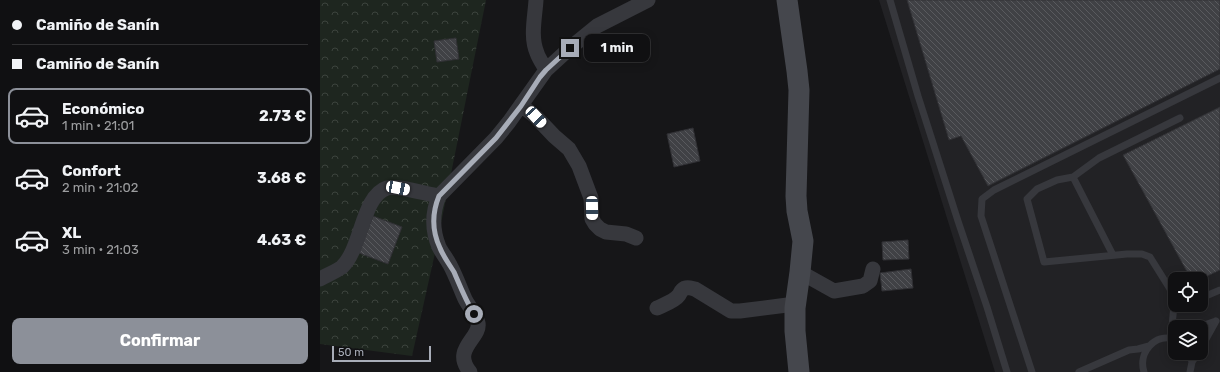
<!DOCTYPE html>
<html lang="es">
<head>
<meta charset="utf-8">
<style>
  :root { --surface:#101012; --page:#19191b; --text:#f1f3f6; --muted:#9c9d9f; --line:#303032; --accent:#8c9099 }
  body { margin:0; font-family:Rubik,sans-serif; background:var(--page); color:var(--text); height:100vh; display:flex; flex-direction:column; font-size:15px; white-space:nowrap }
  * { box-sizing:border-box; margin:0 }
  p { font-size:13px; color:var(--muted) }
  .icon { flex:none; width:22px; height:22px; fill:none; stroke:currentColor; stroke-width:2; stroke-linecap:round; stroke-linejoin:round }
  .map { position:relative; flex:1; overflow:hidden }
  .sheet { display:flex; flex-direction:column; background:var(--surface); width:320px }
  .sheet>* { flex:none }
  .hud { display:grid; align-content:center; height:88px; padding:0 12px; background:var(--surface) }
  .controls { position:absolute; left:848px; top:272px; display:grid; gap:8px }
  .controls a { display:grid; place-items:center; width:40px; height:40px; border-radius:8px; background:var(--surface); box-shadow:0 2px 10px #0003,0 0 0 1px var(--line); font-size:20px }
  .scale { position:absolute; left:12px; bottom:10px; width:99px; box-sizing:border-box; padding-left:4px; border:2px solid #a8adb8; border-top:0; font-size:11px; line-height:14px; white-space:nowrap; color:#a8adb8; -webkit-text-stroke:3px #111113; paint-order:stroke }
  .end { position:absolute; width:18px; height:18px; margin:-9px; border:5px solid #a8adb8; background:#111; box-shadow:0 0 0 2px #111 }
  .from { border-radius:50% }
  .bubble { position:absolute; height:28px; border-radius:8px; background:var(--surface); box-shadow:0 2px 10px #0003,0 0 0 1px var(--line); font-size:13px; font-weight:700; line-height:28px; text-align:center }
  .car { position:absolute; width:12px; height:24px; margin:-12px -6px; border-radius:5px; box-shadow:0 0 3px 1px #0007; background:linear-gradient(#fff 24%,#345 0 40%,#fff 0 76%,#345 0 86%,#fff 0) }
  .hud b { display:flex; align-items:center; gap:14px; height:38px; font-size:15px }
  .hud b+b { border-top:1px solid var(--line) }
  .hud i { width:10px; height:10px; background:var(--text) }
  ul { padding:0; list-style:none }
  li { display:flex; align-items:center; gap:12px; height:56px; margin:0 8px 6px; padding:0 4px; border:2px solid transparent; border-radius:8px }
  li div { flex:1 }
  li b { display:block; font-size:15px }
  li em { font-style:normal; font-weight:700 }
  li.on { border-color:var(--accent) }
  li>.icon { width:36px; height:36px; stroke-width:1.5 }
  .button { display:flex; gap:8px; margin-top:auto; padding:8px 12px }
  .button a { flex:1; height:46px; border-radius:8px; background:var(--accent); color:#fff; font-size:16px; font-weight:700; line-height:46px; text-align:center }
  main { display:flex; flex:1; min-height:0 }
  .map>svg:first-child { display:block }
</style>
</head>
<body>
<main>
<section class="sheet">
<div class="hud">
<b><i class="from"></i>Camiño de Sanín</b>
<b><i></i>Camiño de Sanín</b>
</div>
<ul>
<li class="on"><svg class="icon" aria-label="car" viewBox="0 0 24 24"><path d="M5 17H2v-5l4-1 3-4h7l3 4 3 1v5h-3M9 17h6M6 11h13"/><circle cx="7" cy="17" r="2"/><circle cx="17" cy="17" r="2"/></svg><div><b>Económico</b><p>1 min · 21:01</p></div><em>2.73 €</em></li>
<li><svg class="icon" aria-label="car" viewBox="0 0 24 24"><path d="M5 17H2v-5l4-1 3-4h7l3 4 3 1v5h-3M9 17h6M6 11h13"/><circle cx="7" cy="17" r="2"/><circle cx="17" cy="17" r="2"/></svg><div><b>Confort</b><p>2 min · 21:02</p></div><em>3.68 €</em></li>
<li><svg class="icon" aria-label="car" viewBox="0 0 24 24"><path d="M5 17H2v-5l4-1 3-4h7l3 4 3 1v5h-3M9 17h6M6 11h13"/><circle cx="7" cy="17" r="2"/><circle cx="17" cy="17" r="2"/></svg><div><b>XL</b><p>3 min · 21:03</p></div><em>4.63 €</em></li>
</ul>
<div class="button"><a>Confirmar</a></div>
</section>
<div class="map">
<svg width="900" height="372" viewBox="0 0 900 372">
  <defs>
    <pattern id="forest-crowns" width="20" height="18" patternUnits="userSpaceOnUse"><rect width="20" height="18" fill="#1e261f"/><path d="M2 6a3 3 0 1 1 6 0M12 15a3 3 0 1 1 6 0" fill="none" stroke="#3c433d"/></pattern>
    <pattern id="building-back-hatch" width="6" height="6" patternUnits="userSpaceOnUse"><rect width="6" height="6" fill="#404145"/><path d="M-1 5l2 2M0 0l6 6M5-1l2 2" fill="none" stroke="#595a5e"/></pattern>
  </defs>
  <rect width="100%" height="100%" fill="#161618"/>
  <path fill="#222225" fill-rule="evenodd" d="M559 0H900V372H675ZM855 279H881V305H855ZM855 327H881V353H855Z"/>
  <path fill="url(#forest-crowns)" d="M0 0H166L115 253 92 356 0 344Z"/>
  <path fill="url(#building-back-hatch)" stroke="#303034" d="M587 0H900V69L668 186 641 136 629 140Z
    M136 38 139 59 117 62 114 41Z
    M900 107V270L881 279H871L803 155Z
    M373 128 380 161 354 167 347 134Z
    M53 216 82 227 68 264 39 253Z
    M588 240 589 259 563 260 562 242Z
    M591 269 593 288 562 291 560 273Z"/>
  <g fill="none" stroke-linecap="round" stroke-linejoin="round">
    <path stroke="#37383d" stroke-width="7" d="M570 0 598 96 638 221 667 307 687 372
      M753 177 779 158 860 118
      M793 255 753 177 737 180 717 189 707 199 724 262 807 254H822L830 257 850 289 854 304 851 338
      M881 298 900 290
      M878 327 896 321
      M881 348 896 321
      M869 353 872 362 870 372
      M872 362 878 353
      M712 372 661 216 662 199 674 190 900 78
      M759 372 809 350 818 349 829 346
      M824 372C818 353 834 333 855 339"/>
    <path stroke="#37383d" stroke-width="15" d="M216 0C215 17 210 37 217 53 219 59 223 64 226 70
      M201 105 216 117 234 136 249 149 259 166 271 198 272 219 275 224 280 229 286 232 306 234 316 238
      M480 272 514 291 543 286 550 281 553 269
      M0 279C7 275 15 272 22 267 42 248 42 196 67 188 78 185 106 194 119 196
      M337 308C343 305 355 301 359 295 361 292 361 290 365 288 368 287 371 288 375 289L411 311H420L475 304
      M150 372C131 349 161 338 158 323 156 314 149 307 145 299 140 288 136 276 130 265 127 259 122 253 119 247 112 230 112 213 119 196L176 138 189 122 226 70 250 48 277 26 328 0"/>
    <path stroke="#45474d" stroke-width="21" d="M467 0 477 71 479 90 476 196 477 211 483 241 480 272 475 308V331L479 372"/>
  </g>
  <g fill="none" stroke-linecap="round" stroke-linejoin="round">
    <path stroke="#a8adb8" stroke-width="5" d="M154 314C146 301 140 286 134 272 129 264 123 256 120 248 112 231 112 213 119 196L176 138 201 106 220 77 226 70 250 48"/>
  </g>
</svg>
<div class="controls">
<a><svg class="icon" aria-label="locate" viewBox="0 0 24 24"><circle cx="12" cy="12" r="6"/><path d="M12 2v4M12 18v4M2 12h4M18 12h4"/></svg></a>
<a><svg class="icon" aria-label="layers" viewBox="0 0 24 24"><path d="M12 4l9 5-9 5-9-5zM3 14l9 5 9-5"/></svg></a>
</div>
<div class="scale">50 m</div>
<i class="end from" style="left:154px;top:314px"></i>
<i class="end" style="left:250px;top:48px"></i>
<div class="bubble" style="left:264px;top:34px;width:66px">1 min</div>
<i class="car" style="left:216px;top:117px;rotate:137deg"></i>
<i class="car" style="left:78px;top:188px;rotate:101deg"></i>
<i class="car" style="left:272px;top:208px;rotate:179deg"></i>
</div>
</main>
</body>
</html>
